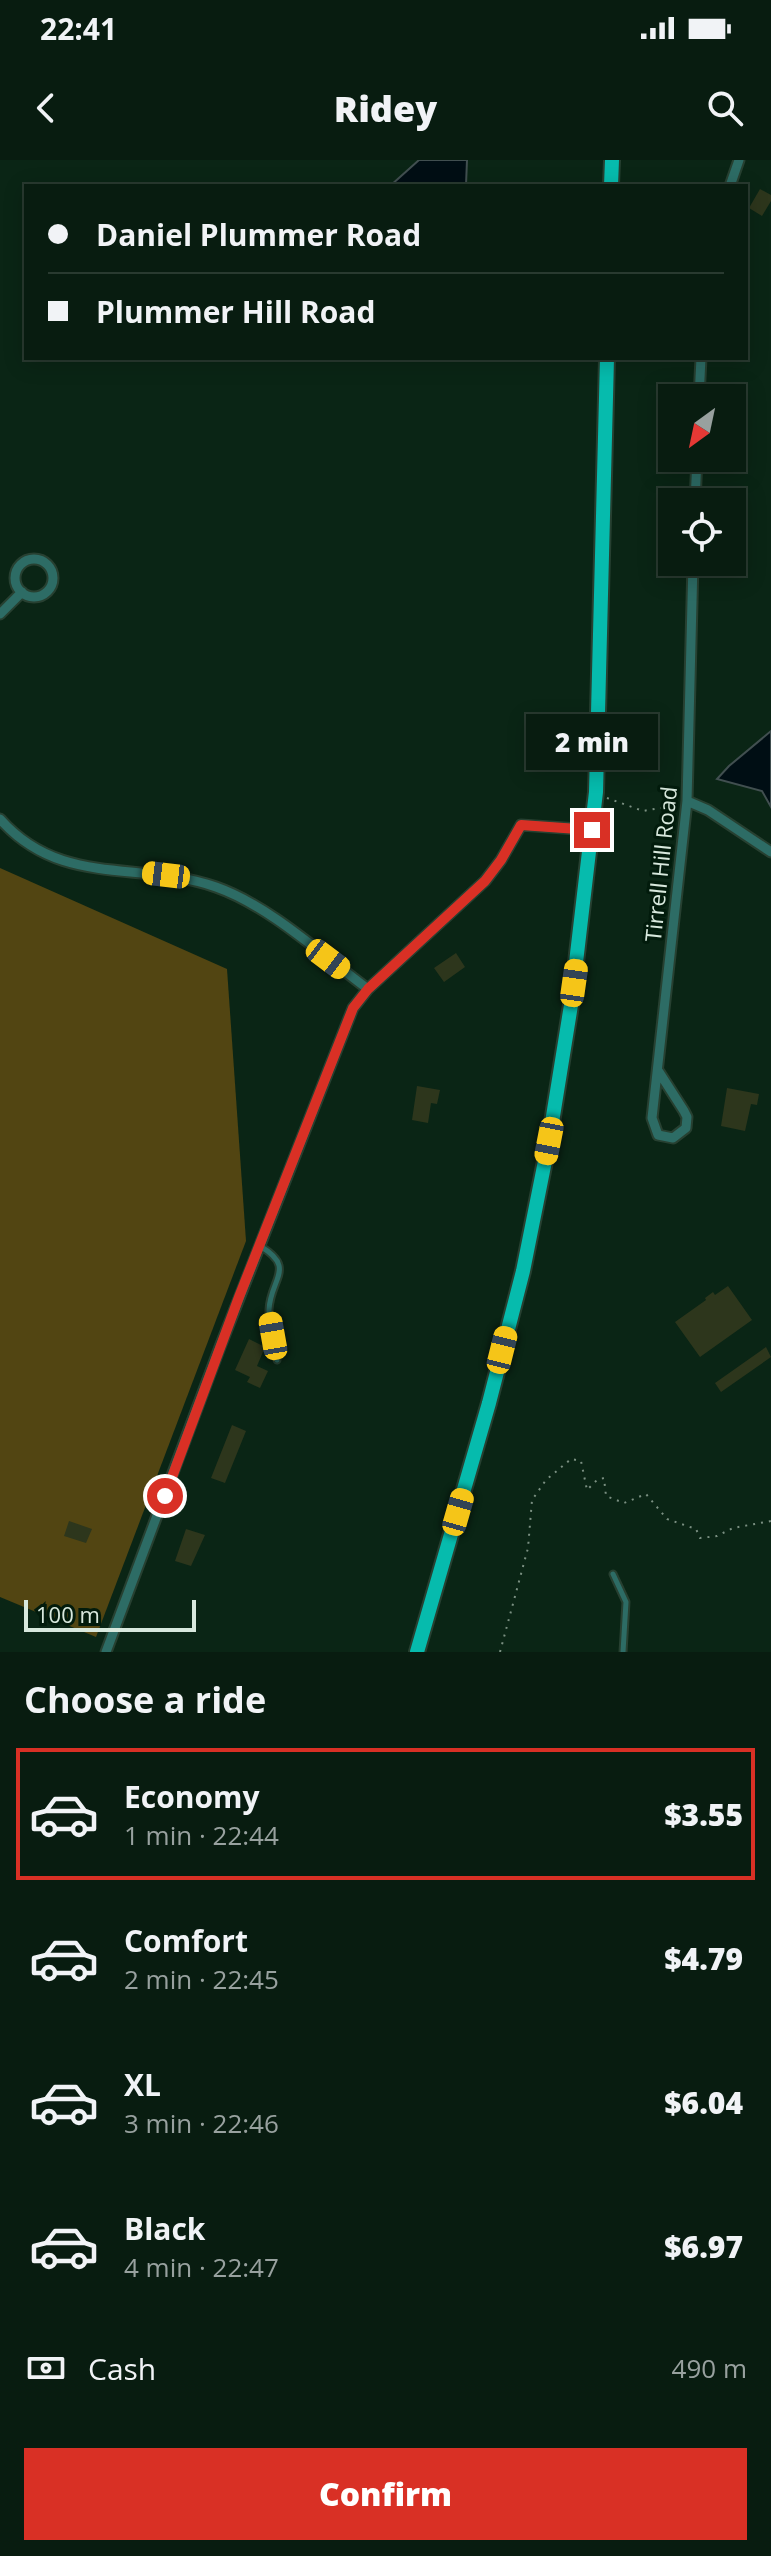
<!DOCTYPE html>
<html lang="en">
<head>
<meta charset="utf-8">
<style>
  :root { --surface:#081c10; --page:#112519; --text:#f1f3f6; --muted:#98a19f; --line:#293a30; --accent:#d93025 }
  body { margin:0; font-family:"Open Sans",sans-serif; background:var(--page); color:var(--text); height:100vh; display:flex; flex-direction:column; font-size:30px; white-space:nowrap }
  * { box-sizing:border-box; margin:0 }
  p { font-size:26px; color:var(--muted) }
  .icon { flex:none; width:44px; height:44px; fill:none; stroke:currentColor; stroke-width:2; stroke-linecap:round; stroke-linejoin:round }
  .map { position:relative; height:1492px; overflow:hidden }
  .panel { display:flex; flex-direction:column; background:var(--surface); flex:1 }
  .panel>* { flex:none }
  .top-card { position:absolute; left:24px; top:24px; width:724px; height:176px; border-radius:0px; box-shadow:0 4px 20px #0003,0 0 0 2px var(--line); display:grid; align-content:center; height:176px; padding:0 24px; background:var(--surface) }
  .needle { width:52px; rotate:213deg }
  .controls { position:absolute; left:658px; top:224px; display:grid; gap:16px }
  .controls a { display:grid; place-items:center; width:88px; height:88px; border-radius:0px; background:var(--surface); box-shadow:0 4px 20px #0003,0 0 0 2px var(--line); font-size:40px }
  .scale { position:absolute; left:24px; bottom:20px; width:172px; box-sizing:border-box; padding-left:8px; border:4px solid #d8e8dd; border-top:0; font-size:22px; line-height:28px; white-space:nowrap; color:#d8e8dd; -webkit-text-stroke:6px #021b0c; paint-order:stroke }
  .end { position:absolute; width:36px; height:36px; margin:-18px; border:10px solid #d93025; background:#fff; box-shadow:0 0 0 4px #fff }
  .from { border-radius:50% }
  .bubble { position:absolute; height:56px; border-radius:0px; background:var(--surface); box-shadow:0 4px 20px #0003,0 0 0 2px var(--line); font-size:26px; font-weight:800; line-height:56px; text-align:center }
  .car { position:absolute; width:24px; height:48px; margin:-24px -12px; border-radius:10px; box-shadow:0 0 6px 2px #0007; background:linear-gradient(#f5c518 24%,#345 0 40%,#f5c518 0 76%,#345 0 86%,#f5c518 0) }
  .top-card b { display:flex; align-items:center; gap:28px; height:76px; font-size:30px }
  .top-card b+b { border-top:2px solid var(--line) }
  .top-card i { width:20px; height:20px; background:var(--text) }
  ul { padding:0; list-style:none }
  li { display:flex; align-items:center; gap:24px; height:132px; margin:0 16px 12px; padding:0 8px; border:4px solid transparent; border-radius:0px }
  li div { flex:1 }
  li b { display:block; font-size:30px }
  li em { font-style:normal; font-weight:800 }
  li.on { border-color:var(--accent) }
  li>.icon { width:72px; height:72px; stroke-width:1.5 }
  h2 { padding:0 24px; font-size:36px; line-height:96px }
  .pay { display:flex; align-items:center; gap:20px; height:88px; padding:0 24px; font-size:30px }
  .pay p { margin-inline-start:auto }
  .cta { display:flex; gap:16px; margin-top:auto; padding:16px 24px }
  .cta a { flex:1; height:92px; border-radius:0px; background:var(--accent); color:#fff; font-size:32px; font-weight:800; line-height:92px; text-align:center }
  .status { display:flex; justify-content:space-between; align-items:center; height:56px; padding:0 40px; background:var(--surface); direction:ltr }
  .status svg { height:22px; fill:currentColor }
  header { display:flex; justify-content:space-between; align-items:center; height:104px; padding:0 24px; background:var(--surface); font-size:36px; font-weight:800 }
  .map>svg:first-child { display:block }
</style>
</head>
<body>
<div class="status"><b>22:41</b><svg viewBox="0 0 49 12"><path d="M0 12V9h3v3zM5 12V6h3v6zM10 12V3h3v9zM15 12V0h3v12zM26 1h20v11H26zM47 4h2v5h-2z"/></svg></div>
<header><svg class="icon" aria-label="back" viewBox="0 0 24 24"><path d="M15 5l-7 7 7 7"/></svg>Ridey<svg class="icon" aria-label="search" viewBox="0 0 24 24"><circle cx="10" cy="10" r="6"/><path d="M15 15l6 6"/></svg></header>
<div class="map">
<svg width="771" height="1492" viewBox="0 0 771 1492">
  <rect width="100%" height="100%" fill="#0a2515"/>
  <path fill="#524512" d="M0 708 227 809 246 1081 96 1477 0 1437Z"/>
  <path fill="#000e14" stroke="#414f50" stroke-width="2" d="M419 0H467L466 25 390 26Z
    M771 571V647L762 631 717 619 729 606Z"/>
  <path fill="#2d361c" d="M760 29 771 35V41L762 56 749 48Z
    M456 793 465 807 444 822 434 808Z
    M417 926 440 930 437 944 431 943 428 963 412 960Z
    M727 928 759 934 757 945 751 944 745 971 721 966Z
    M728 1126 752 1160 700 1197 675 1162 706 1140 705 1138 713 1132 715 1135Z
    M249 1179 265 1187 257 1206 268 1211 260 1228 247 1222 250 1217 235 1210Z
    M766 1187 771 1197 721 1232 715 1223Z
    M232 1265 246 1271 225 1323 211 1318Z
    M69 1361 92 1369 86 1383 64 1376Z
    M186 1369 205 1375 191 1406 175 1401Z"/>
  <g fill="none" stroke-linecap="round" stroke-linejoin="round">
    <g stroke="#274031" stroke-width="9">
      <path id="lane" d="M260 1086C297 1108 270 1119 269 1150 269 1166 274 1184 277 1200
        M613 1414 626 1442 623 1492"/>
    </g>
    <g stroke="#274031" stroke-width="13">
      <path id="street" d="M730 26 739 0
        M699 238 701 198
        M695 342 697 298
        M15 418a19 19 0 1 1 38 0a19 19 0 1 1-38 0Z
        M0 454 22 432
        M687 641 708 650 771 692
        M0 659C61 728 138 700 216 727 270 746 322 795 368 829
        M659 912 684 951 687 957 686 968 673 978 658 975 652 958 687 641 693 402
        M106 1492 220 1187 353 848 368 829 485 721 501 700 521 665 592 670"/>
    </g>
    <g stroke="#274031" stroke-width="18">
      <path id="primary" d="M611 26 612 0
        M417 1492 489 1243 523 1111 549 981 571 845 596 632 607 198"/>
    </g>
    <path stroke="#7b9082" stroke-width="2" stroke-dasharray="2 6" stroke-linecap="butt" d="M607 638 643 651 677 645
      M500 1492 528 1388 532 1340 546 1320 571 1299 581 1301 587 1330 597 1320 604 1318 606 1336 624 1343 646 1334 667 1359 696 1369 700 1378 717 1376 733 1368 771 1361"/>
    <use href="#lane" stroke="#2d6c65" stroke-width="5"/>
    <use href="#street" stroke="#2d6c65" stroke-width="9"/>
    <use href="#primary" stroke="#06bbad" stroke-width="14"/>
  </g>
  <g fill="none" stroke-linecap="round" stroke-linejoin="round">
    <path stroke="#d93025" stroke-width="10" d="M165 1336 239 1137 353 848 368 829 485 721 501 700 521 665 592 670"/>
  </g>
  <g text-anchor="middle" stroke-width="6" stroke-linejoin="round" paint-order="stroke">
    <g font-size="22" fill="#d8e8dd" stroke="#021b0c">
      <text transform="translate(661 704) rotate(-84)" y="8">Tirrell Hill Road</text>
    </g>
  </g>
</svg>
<div class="controls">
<a><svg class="needle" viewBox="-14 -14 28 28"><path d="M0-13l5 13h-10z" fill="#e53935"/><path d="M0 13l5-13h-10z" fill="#98a19f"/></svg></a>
<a><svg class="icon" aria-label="locate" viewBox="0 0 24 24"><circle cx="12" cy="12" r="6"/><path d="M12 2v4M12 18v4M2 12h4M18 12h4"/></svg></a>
</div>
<div class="scale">100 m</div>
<i class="end from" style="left:165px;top:1336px"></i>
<i class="end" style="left:592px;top:670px"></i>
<div class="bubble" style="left:526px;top:554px;width:132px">2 min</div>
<i class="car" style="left:166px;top:715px;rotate:277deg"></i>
<i class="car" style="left:328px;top:799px;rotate:127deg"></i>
<i class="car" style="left:574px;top:823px;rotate:8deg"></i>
<i class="car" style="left:549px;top:981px;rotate:191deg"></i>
<i class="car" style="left:273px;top:1176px;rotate:350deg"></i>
<i class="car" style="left:502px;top:1190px;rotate:14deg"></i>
<i class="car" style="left:458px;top:1352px;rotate:16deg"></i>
<div class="top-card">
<b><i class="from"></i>Daniel Plummer Road</b>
<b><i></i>Plummer Hill Road</b>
</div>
</div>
<section class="panel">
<h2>Choose a ride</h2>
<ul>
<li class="on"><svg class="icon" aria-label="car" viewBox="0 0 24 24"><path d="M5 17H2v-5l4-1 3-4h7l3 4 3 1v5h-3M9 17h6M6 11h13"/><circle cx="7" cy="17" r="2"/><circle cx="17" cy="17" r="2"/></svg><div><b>Economy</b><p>1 min · 22:44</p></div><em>$3.55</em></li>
<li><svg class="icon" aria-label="car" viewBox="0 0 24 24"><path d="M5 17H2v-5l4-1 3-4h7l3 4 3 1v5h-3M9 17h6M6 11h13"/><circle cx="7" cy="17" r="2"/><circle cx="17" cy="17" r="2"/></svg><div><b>Comfort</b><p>2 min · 22:45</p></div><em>$4.79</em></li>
<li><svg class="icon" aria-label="car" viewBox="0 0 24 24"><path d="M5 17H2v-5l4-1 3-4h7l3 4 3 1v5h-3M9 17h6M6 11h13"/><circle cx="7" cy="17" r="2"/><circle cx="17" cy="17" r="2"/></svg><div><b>XL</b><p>3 min · 22:46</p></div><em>$6.04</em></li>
<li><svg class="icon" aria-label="car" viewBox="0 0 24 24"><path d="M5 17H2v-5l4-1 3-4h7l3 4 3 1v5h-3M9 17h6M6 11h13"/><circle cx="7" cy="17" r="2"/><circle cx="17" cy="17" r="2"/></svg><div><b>Black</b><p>4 min · 22:47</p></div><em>$6.97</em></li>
</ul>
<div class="pay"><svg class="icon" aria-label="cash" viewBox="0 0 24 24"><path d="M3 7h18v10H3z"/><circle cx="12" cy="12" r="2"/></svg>Cash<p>490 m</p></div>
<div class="cta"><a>Confirm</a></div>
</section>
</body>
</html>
